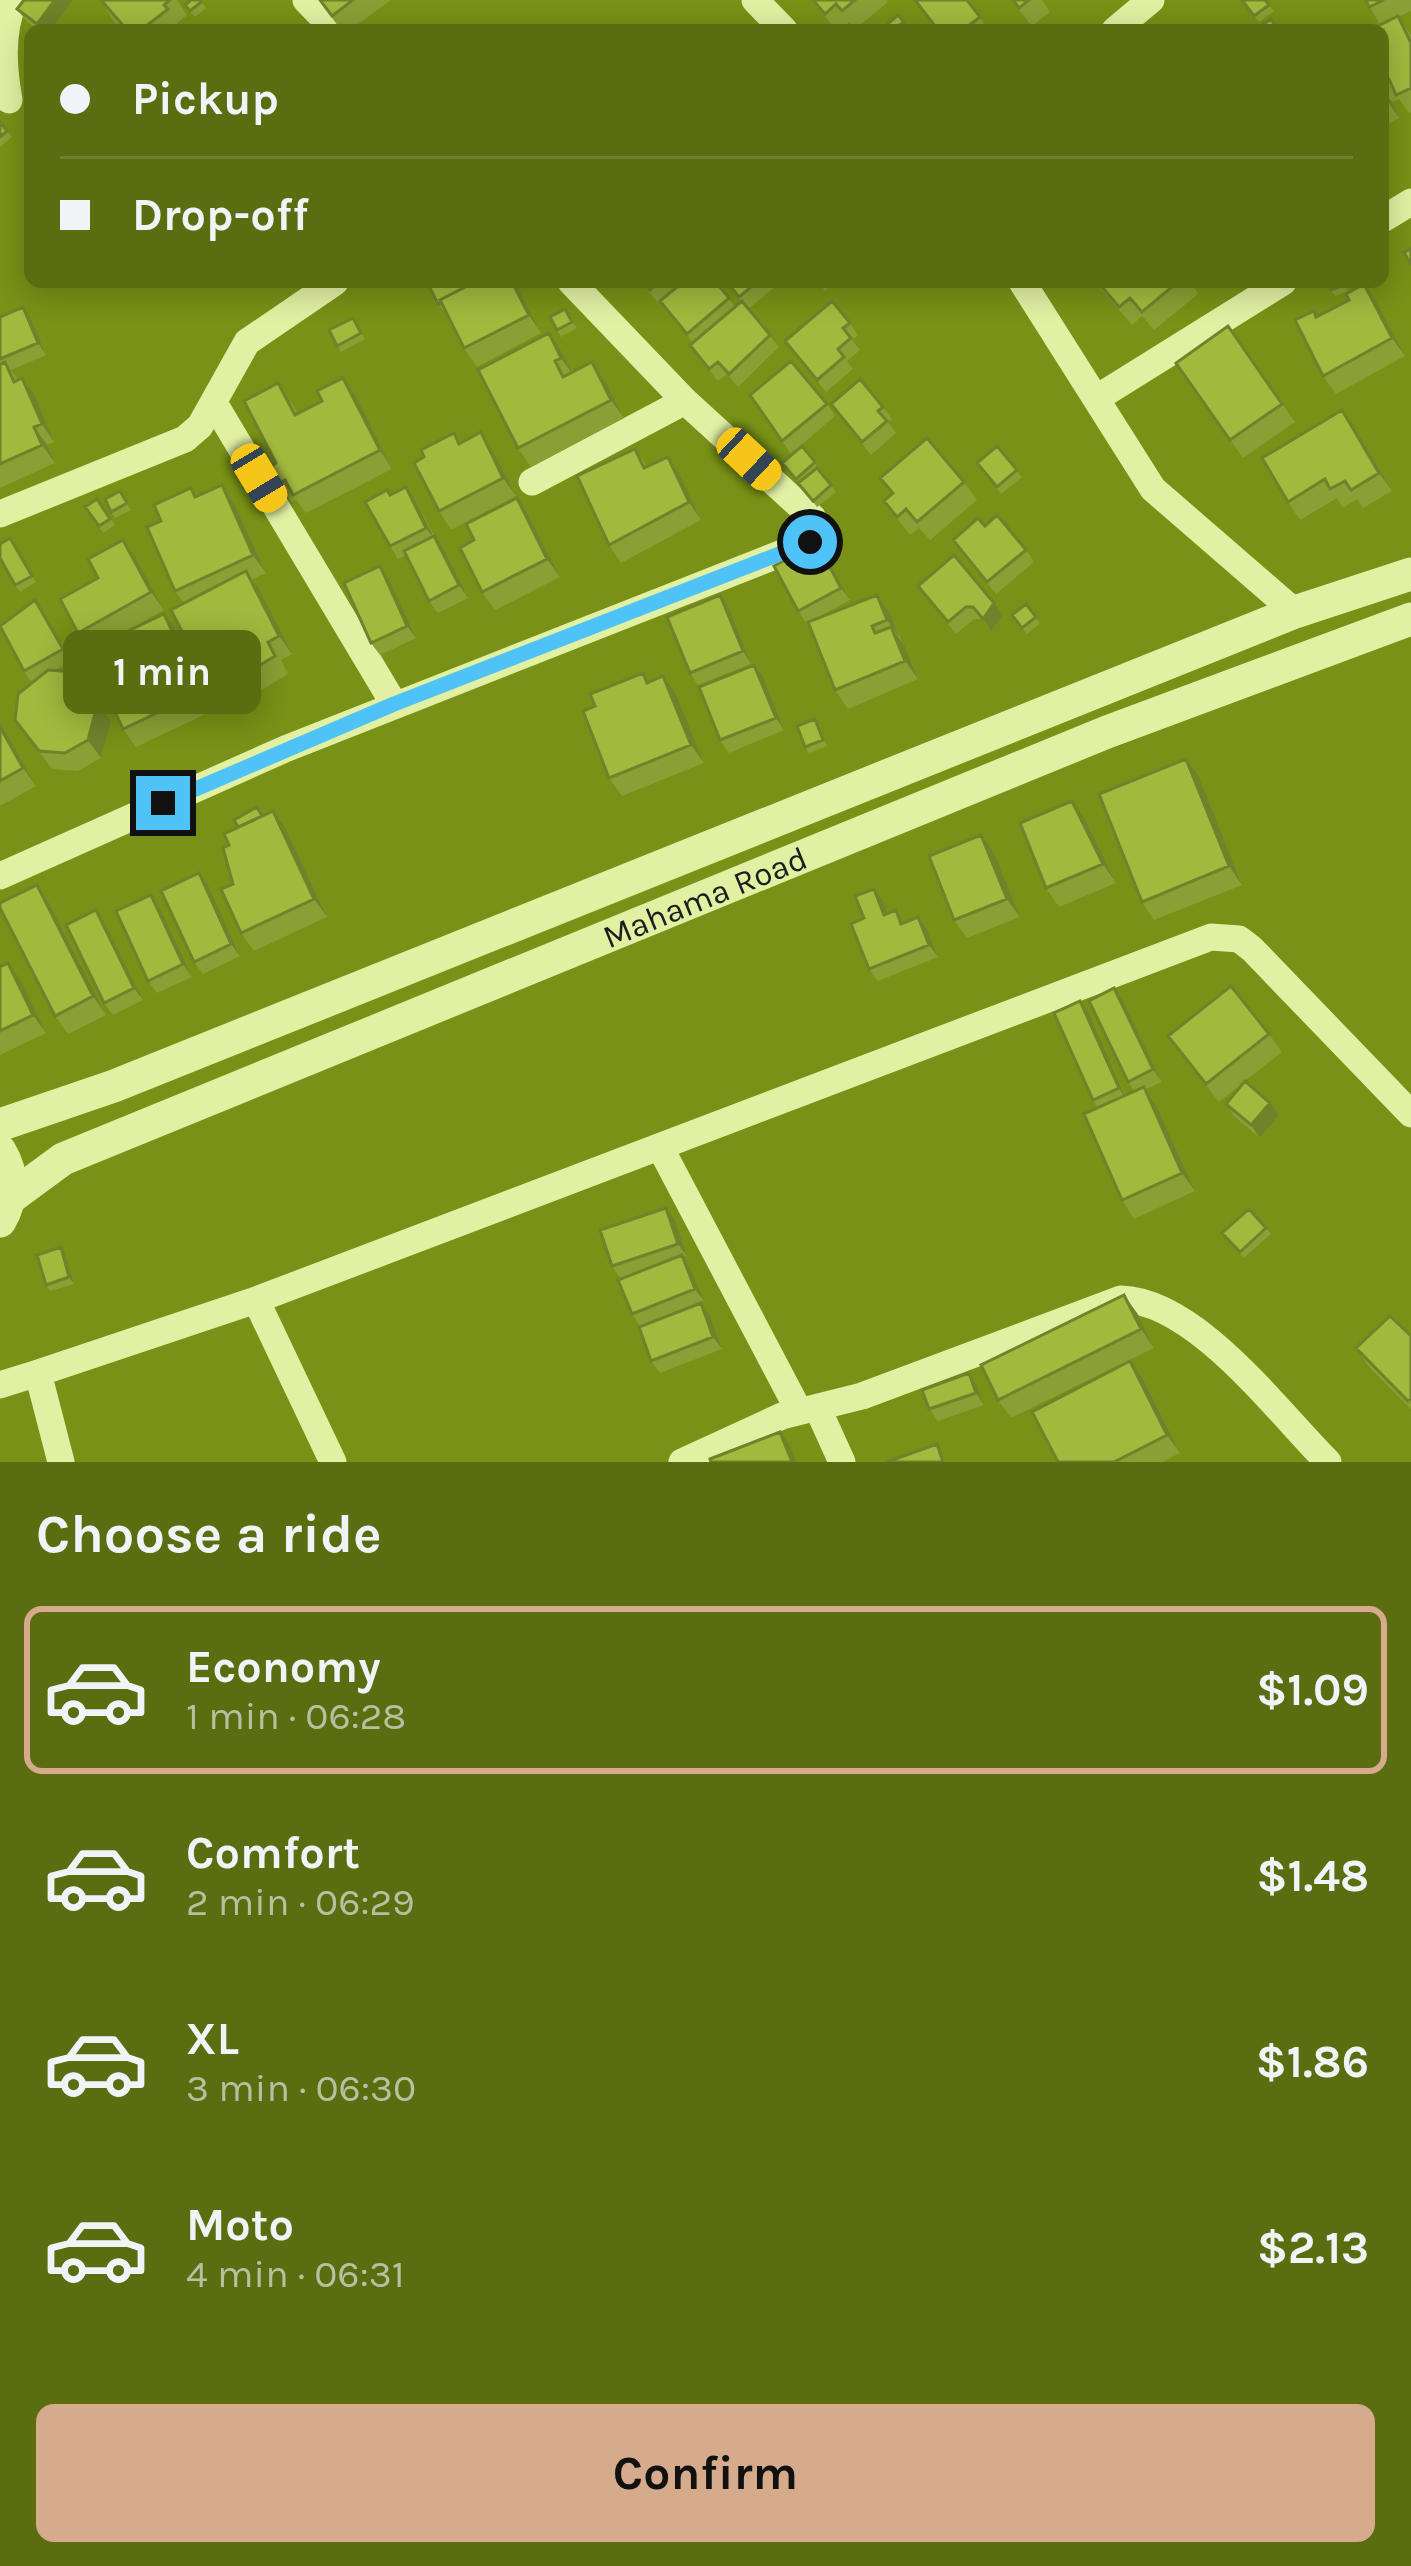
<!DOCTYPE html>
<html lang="en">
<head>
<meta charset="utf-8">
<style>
  :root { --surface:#5a6d10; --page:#607219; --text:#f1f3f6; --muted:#b8c09f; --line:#6f8030; --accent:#d6ab8b }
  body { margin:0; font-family:Karla,sans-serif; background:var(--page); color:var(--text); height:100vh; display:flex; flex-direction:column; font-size:45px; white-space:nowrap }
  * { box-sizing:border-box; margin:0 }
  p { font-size:39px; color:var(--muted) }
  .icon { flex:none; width:66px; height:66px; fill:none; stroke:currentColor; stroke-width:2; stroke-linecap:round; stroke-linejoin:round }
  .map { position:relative; height:1462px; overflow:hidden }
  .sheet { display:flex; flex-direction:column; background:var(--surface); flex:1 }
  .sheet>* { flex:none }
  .guide { position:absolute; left:24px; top:24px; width:1365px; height:264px; border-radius:18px; box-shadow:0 6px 30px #0003; display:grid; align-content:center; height:264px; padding:0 36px; background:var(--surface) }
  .end { position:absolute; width:54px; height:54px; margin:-27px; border:15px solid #4fc3f7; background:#111; box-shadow:0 0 0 6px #111 }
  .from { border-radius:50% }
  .bubble { position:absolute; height:84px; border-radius:18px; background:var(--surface); box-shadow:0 6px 30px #0003; font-size:39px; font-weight:700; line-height:84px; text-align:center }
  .car { position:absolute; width:36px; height:72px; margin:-36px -18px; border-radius:15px; box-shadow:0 0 9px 3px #0007; background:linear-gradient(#f5c518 24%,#345 0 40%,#f5c518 0 76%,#345 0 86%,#f5c518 0) }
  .guide b { display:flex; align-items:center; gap:42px; height:114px; font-size:45px }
  .guide b+b { border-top:3px solid var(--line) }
  .guide i { width:30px; height:30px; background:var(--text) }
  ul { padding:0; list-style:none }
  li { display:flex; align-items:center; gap:36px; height:168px; margin:0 24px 18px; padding:0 12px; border:6px solid transparent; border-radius:18px }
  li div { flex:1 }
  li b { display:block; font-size:45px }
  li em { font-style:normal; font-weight:700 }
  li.on { border-color:var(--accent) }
  li>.icon { width:108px; height:108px; stroke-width:1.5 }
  h2 { padding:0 36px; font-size:54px; line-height:144px }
  .cta { display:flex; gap:24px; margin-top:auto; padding:24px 36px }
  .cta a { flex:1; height:138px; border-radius:18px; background:var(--accent); color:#111; font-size:48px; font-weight:700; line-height:138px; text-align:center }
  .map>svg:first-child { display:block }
</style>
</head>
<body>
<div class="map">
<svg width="1411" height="1462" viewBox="0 0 1411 1462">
  <rect width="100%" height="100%" fill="#789116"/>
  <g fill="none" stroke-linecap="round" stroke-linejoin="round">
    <path stroke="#e2f0a3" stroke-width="27" d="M306 0 335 30
      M755 0 784 30
      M1115 30 1151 0
      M9 100C3 67 0 30 15 0
      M1383 219 1411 202
      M1022 282 1153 489 1295 612
      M1097 398 1283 282
      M214 403 394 704
      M532 482 685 401
      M0 514 185 439 200 426 247 342 335 282
      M0 876 285 749 810 542 817 529 813 518 685 401 571 282
      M660 1147 799 1411
      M256 1300 333 1462
      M38 1373 256 1300 1211 937 1239 939 1252 949 1411 1114
      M0 1385 38 1373 61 1462
      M818 1409 842 1462
      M682 1462 782 1416 862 1396 1121 1299C1196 1301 1276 1410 1328 1462"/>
    <g stroke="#e2f0a3" stroke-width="33">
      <path d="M0 1125 114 1086 1295 612 1411 574"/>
      <path d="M0 1151C14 1174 13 1198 0 1221"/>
      <path id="s1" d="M10 1198 63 1159 1107 732 1411 619"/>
    </g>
  </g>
  <path fill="#8b9f35" d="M24 0H73L51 30H38L26 21 17 9Z
    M101 0H177L187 15 177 23 181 27 177 30H122L112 19Z
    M200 0 206 8 195 17 185 5Z
    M319 0H391L350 30H341Z
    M811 0H886L888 2 855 29 849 22 841 30H836Z
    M1011 0H1042L1050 12 1032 26Z
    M1242 0 1269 5 1274 11 1259 22Z
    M1366 0H1411V11L1398 17 1411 35V112L1409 113 1399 99 1392 102 1399 118 1383 126V30Z
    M980 17 988 30H937Z
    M0 122 12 137 0 147Z
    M515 282 541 333 477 367 464 348 448 316 438 304Z
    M641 282H682L658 303Z
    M716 282 735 307 741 302 725 282H781L748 309 779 347 738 387 727 374 718 381 690 345 693 343 660 301Z
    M818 282H836L825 291Z
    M1095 282H1190L1198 294 1154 330 1142 316 1132 325Z
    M1344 282 1348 291 1335 296 1331 290Z
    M1377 302 1405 356 1336 394 1323 376 1314 311 1318 316Z
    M565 309 577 328 561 337 557 330Z
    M0 317 31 319 46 355 11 370 18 380 35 396 54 442 47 445 55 463 0 488Z
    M850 323 858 335 852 340 860 350 847 361 853 369 826 392 785 341Z
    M357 324 365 339 341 352 337 346Z
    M1228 326 1295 422 1243 458 1176 363Z
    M549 333 561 351 572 372 592 362 605 381 624 418 531 467 518 448Z
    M343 378 356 396 392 469 306 513 296 500 291 502 279 484 276 463 291 401 298 414 322 401Z
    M750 395 827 404 835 416 791 454Z
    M831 404 883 407 892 419 888 422 896 433 871 455Z
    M1355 428 1392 491 1363 508 1357 499 1343 508 1337 498 1300 520 1288 502Z
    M454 433 461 443 493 451 516 496 451 530 439 511 424 457Z
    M802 446 836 492 817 507 782 463Z
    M997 446 1022 477 1001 494 977 463Z
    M635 449 647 466 668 457 680 475 701 520 621 563 609 545Z
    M880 478 964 482 977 500 930 540 919 528 910 535 884 501 892 494Z
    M222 485 234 503 266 573 253 579 292 654 281 660 288 674 252 696 247 689 222 702 209 684 184 603 175 591 161 521 197 496Z
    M120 491 131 510 115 518 111 512Z
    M390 495 415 500 468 598 438 613 429 601 406 555 398 559 390 546Z
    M517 498 529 516 560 577 495 610 482 592 474 540Z
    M97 499 115 525 103 533 85 507Z
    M985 526 1026 550 1034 562 996 594 953 540Z
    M10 538 36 582 20 592 15 585Z
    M123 540 136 558 164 610 123 633 164 614 177 632 214 710 136 747 123 729 90 649 78 633 98 578Z
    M825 555 850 600 809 622 877 595 890 613 918 679 848 709 835 690 808 622 806 623 798 611Z
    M389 579 416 638 380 655 371 643Z
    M918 586 1003 615 991 631 982 619H974L956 634Z
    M35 600 72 661 55 670 98 702 111 721 101 758 78 771 52 769 15 720 32 683 24 671Z
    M1026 604 1040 623 1027 634 1012 615Z
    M729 608 751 664 698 685 690 673Z
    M763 677 784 730 729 753 720 740Z
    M676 694 704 763 622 796 609 778Z
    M815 719 827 746 809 753 805 747Z
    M0 722 36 786 0 806Z
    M1199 777 1242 885 1154 920 1142 902Z
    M263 815 286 829 327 917 254 951 241 933 233 884Z
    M1085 819 1116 883 1059 907 1046 888Z
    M994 853 1020 917 967 938 954 920Z
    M199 873 208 885 240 956 203 974 194 962Z
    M37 885 49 903 106 1015 68 1034 55 1016Z
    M151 895 160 908 192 977 157 993 148 981Z
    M883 901 888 913 904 923 918 917 927 929 938 957 878 981 869 969 864 918Z
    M96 910 105 923 143 1000 113 1015 104 1003Z
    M0 967 21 981 46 1033 0 1055Z
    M1114 988 1123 1001 1162 1082 1146 1089 1156 1105 1195 1191 1134 1219 1122 1200 1098 1108 1093 1100 1089 1013 1125 1095 1134 1091 1128 1082Z
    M1269 1034 1282 1052 1245 1081 1270 1103 1279 1115 1260 1138 1234 1116 1226 1104 1244 1082 1219 1102 1168 1036Z
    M675 1220 687 1256 683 1257 690 1268 704 1301 640 1326 632 1314 645 1270 620 1278 612 1266Z
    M1266 1228 1271 1234 1244 1258 1222 1233Z
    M65 1254 74 1284 50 1291 46 1285Z
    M1137 1313 1154 1348 1011 1418 998 1400Z
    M710 1316 722 1349 660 1373 651 1361Z
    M1411 1336V1409L1369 1367 1356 1348Z
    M969 1373 977 1385 984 1405 938 1421 929 1409Z
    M1143 1379 1180 1453 1162 1462H1058Z"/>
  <path fill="#71822b" d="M55 0H73L51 30H42L37 24Z
    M1383 90 1392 102 1399 118 1387 100Z
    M512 282H515L541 333 529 315Z
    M1364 284 1377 302 1405 356 1392 338Z
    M23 307 31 319 46 355 38 343Z
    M549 333 561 351 574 376 561 358Z
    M592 362 605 381 624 418 611 400Z
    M22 378 35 396 54 442 42 424Z
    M343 378 356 396 392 469 380 450Z
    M1342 410 1355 428 1392 491 1379 473Z
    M34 427 47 445 55 463 42 445Z
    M481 432 493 451 516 496 503 478Z
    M668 457 680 475 701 520 689 502Z
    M222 485 234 503 266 573 253 555Z
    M406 487 415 500 435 540 426 528Z
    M517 498 529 516 560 577 547 559Z
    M434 536 443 548 468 598 459 585Z
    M123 540 136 558 164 610 151 592Z
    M817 543 825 555 850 600 841 588Z
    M380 566 389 579 416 638 407 626Z
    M246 571 259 589 292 654 279 636Z
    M720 595 729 608 751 664 743 651Z
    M877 595 890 613 900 638 887 620Z
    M994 603 1003 615 991 631 983 619Z
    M164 614 177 632 214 710 201 692Z
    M891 627 904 645 918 679 905 661Z
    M754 665 763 677 784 730 776 718Z
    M663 676 676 694 704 763 691 745Z
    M98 702 111 721 101 758 88 740Z
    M0 722 36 786 23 768 0 727Z
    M1186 759 1199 777 1242 885 1229 866Z
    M1072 801 1085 819 1116 883 1103 864Z
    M273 811 286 829 327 917 314 899Z
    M981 835 994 853 1020 917 1007 899Z
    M199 873 208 885 240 956 231 944Z
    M37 885 49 903 106 1015 93 996Z
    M874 889 883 901 893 927 884 915Z
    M151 895 160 908 192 977 183 964Z
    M96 910 105 923 143 1000 134 988Z
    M918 917 927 929 938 957 929 945Z
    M8 963 21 981 46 1033 33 1015Z
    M1114 988 1123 1001 1162 1082 1153 1069Z
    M1080 1001 1089 1013 1127 1101 1119 1088Z
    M1144 1087 1156 1105 1195 1191 1182 1173Z
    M1270 1103 1279 1115 1260 1138 1251 1125Z
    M666 1208 675 1220 687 1256 678 1244Z
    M61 1247 65 1254 74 1284 69 1277Z
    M682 1255 690 1268 704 1301 695 1289Z
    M1124 1295 1137 1313 1154 1348 1141 1329Z
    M701 1303 710 1316 722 1349 713 1337Z
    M1130 1361 1143 1379 1180 1453 1167 1435Z
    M969 1373 977 1385 984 1405 976 1393Z
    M780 1432 789 1444 796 1462H792Z"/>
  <path fill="#a2b93e" stroke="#71822b" stroke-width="3" d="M24 0H55L37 24 17 9Z
    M101 0H170L164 5 168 9 141 30H127Z
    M191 0H200L201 2 190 11 185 5Z
    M320 0H353L332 16Z
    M813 0H855L842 11 836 4 825 14Z
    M915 0H967L980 17 963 30H938Z
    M1013 0H1029L1019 8Z
    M1242 0H1265L1269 5 1254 16Z
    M1366 0H1384L1369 7Z
    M898 15 904 22 892 30H886L884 27Z
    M1398 16 1411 43V88L1396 95 1389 79 1383 82V30H1370Z
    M1271 19 1278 30H1255Z
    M0 122 7 131 0 137Z
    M1411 249V265L1404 252Z
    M427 282H475L440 300 441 303 438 304Z
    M475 282H512L529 315 464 348 440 300Z
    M643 282H659L650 290Z
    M683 282H716L729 298 687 334 660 301Z
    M727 282H757L739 297Z
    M1098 282H1178L1142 312 1130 298 1119 307Z
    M1328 282H1342L1344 285 1331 290Z
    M1364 284 1392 338 1323 376 1295 320 1314 311 1316 317 1349 300 1346 294Z
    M742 301 770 335 729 374 718 362 709 369 690 345Z
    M832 301 850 323 843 328 851 338 838 349 844 357 817 380 785 341Z
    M23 307 38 343 0 359V317Z
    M565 309 572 322 557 330 550 317Z
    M353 318 361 333 337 346 329 330Z
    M1228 326 1282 404 1230 440 1176 363Z
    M549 333 561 358 555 361 563 377 592 362 611 400 518 448 478 370Z
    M791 361 827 404 782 441 750 395Z
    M5 362 14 382 22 378 42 424 34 427 42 445 0 464V364Z
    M343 378 380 450 293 495 285 480 279 484 270 467 276 463 244 401 278 383 295 415 322 401 317 391Z
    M860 379 883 407 878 411 887 421 862 442 831 404Z
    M1342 410 1379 473 1351 490 1345 481 1330 489 1325 479 1288 502 1262 458Z
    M481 432 503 478 439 511 414 463 424 457 421 450 454 433 459 444Z
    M927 438 964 482 917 522 906 509 897 517 884 501 893 493 880 478Z
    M802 446 815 462 796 479 782 463Z
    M997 446 1017 470 997 487 977 463Z
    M635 449 644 468 668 457 689 502 609 545 577 476Z
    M817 468 831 485 813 501 798 483Z
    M222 485 253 555 175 591 147 527 161 521 154 505 191 488 195 497Z
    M406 487 426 528 390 546 365 502 387 490 390 495Z
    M120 491 127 503 111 512 105 499Z
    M517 498 547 559 482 592 460 548 474 540 466 524Z
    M97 499 110 519 99 526 85 507Z
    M997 515 1026 550 987 582 953 540 978 518 985 526Z
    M434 536 459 585 429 601 404 551Z
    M10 538 32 576 15 585 0 558V544Z
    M123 540 151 592 78 633 60 599 98 578 88 559Z
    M817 543 841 588 798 611 774 566Z
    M954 555 994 603 983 619 973 607H966L948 622 918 586Z
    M380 566 407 626 371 643 344 583Z
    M246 571 279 636 268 642 275 656 239 678 235 670 209 684 171 610Z
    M720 595 743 651 690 673 667 617Z
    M877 595 887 620 872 626 875 633 891 627 905 661 835 690 808 622Z
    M35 600 63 649 24 671 0 626Z
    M1026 604 1036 617 1022 628 1012 615Z
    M164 614 201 692 123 729 86 651Z
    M754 665 776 718 720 740 699 687Z
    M48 670 74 672 98 702 88 740 65 753 39 751 15 720 18 694Z
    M643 673 647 683 663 676 691 745 609 778 583 711 595 706 590 694Z
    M815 719 823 740 805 747 797 726Z
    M0 727 23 768 0 781Z
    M1186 759 1229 866 1142 902 1099 794Z
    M1072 801 1103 864 1046 888 1020 823Z
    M257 807 262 816 238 827 234 820Z
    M273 811 314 899 241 933 221 889 233 884 223 848 229 845 224 834Z
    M981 835 1007 899 954 920 929 856Z
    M199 873 231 944 194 962 161 891Z
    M37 885 93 996 55 1016 0 908V903Z
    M874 889 884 915 896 910 901 924 918 917 929 945 869 969 851 924 864 918 855 896Z
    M151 895 183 964 148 981 116 911Z
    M96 910 134 988 104 1003 66 925Z
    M8 963 33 1015 0 1031V967Z
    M1231 986 1269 1034 1206 1084 1168 1036Z
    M1114 988 1153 1069 1128 1082 1089 1001Z
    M1080 1001 1119 1088 1093 1100 1054 1013Z
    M1245 1081 1270 1103 1251 1125 1226 1104Z
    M1144 1087 1182 1173 1122 1200 1084 1114Z
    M666 1208 678 1244 612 1266 600 1230Z
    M1249 1209 1266 1228 1240 1252 1222 1233Z
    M61 1247 69 1277 46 1285 37 1255Z
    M682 1255 695 1289 632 1314 618 1280Z
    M1124 1295 1141 1329 998 1400 981 1365Z
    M701 1303 713 1337 651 1361 639 1327Z
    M1390 1316 1411 1336V1399L1408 1401 1356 1348Z
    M1130 1361 1167 1435 1114 1462H1058L1032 1412Z
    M969 1373 976 1393 929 1409 922 1390Z
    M780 1432 792 1462H711L710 1459Z
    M937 1444 943 1462H887Z"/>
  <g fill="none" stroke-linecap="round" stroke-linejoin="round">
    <path stroke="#4fc3f7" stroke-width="15" d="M163 803 394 704 810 542"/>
  </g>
  <g text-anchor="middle" stroke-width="9" stroke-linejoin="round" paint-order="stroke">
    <g font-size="33" fill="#1d1d1d" stroke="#789116">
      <text dy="12" stroke="none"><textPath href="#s1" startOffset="759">Mahama Road</textPath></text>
    </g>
  </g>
</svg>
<i class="end from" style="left:810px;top:542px"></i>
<i class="end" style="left:163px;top:803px"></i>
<div class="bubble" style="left:63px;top:630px;width:198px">1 min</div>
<i class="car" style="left:749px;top:459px;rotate:133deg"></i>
<i class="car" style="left:259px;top:478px;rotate:149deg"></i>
<div class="guide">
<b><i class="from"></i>Pickup</b>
<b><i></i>Drop-off</b>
</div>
</div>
<section class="sheet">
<h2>Choose a ride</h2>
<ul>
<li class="on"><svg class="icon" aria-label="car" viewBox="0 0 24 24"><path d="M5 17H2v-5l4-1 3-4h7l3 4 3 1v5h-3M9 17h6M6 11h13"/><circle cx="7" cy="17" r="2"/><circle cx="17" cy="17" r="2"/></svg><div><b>Economy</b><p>1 min · 06:28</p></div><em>$1.09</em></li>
<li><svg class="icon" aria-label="car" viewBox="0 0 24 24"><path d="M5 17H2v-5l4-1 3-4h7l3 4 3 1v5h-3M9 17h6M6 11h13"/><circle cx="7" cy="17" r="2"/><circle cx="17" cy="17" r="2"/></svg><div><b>Comfort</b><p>2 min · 06:29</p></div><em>$1.48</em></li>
<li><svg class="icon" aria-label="car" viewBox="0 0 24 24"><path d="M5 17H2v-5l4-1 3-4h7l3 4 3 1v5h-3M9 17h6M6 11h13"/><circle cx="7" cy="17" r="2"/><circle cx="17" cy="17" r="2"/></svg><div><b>XL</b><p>3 min · 06:30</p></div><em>$1.86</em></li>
<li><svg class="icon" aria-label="car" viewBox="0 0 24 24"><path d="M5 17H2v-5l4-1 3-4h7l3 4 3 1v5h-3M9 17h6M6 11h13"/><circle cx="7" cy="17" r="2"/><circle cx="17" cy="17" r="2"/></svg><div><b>Moto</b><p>4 min · 06:31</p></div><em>$2.13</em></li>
</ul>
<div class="cta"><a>Confirm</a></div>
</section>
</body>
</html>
